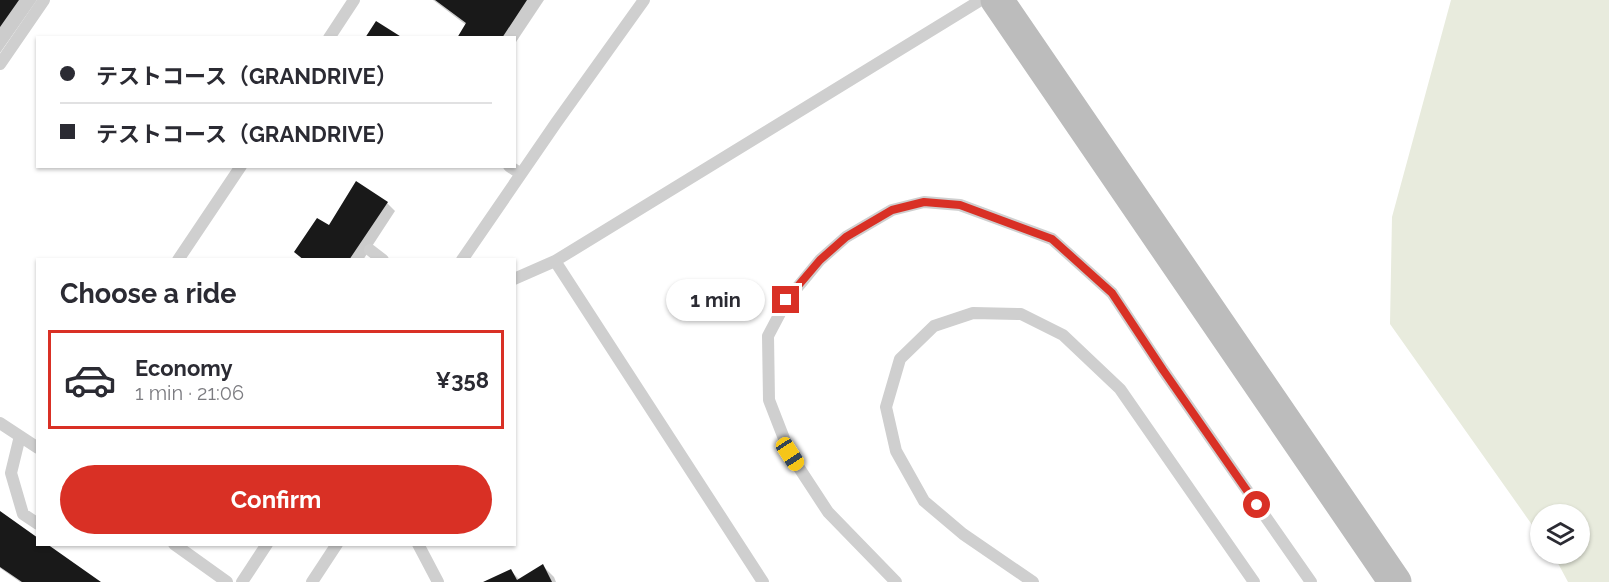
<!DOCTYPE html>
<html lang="en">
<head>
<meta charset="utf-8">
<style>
  :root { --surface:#fff; --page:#f2f2f3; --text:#2b2b33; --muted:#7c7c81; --line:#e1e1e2; --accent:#d93025 }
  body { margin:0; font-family:Raleway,"Noto Sans JP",sans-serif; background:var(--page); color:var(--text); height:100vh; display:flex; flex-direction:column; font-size:22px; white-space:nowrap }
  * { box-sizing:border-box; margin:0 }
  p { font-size:20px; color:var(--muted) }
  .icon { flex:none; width:33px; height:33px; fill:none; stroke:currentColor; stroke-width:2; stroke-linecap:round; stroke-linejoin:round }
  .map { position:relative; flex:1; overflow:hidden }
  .details { position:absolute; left:36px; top:258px; width:480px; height:288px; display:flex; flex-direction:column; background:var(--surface); border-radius:0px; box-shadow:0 2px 4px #0004 }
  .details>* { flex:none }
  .hud { position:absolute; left:36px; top:36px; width:480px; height:132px; border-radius:0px; box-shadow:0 2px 4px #0004; display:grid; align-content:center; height:132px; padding:0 24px; background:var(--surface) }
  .buttons { position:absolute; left:1530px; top:504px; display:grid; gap:12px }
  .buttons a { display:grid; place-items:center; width:60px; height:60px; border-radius:50%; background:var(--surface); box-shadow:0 2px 4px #0004; font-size:30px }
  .end { position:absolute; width:27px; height:27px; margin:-14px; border:8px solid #d93025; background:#fff; box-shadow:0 0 0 3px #fff }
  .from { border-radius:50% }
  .bubble { position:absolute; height:42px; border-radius:21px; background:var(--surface); box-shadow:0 2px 4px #0004; font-size:20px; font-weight:700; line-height:42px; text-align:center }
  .car { position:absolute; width:18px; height:36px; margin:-18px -9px; border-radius:8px; box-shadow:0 0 4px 2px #0007; background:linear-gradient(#f5c518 24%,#345 0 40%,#f5c518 0 76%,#345 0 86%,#f5c518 0) }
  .hud b { display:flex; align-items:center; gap:21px; height:57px; font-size:22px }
  .hud b+b { border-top:2px solid var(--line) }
  .hud i { width:15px; height:15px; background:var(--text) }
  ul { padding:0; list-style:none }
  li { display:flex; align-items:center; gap:18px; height:99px; margin:0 12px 9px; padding:0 12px; border:3px solid transparent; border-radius:0px }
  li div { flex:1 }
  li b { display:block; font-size:22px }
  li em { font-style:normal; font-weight:700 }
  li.selected { border-color:var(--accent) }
  li>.icon { width:54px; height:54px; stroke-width:1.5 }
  h2 { padding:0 24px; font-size:27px; line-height:72px }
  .primary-button { display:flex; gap:12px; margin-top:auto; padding:12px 24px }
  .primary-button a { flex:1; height:69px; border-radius:36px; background:var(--accent); color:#fff; font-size:24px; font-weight:700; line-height:69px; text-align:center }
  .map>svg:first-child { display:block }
</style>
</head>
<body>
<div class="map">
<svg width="1609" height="582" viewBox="0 0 1609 582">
  <rect width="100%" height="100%" fill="#fff"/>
  <path fill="#e8ebdd" d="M1451 0H1609V582H1568L1553 554H1580V514H1540V536L1390 324 1392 217Z"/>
  <path fill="#0003" d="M0 0H37L0 53Z
    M433 0H544L514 45V38H459L466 25Z
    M387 203 395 211 363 260H303L296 252Z
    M0 513 38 544 98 582H20L0 568Z
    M543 566 554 577 556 582H487L511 571 520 580Z"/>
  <path fill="#191919" d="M0 0H19L0 27Z
    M435 0H527L502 38H457L466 23Z
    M376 21 403 38H365Z
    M356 181 388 202 349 260H304L294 252 317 218 329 225Z
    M0 511 38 538V544H47L101 582H22L0 567Z
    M543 564 552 582H483L511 569 517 580Z"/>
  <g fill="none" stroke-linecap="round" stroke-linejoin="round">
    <path stroke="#cfcfcf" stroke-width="12" d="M329 38 354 0
      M0 64 44 0
      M509 166 521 174
      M370 250 383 260
      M178 260 241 166
      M462 260 556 123 644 0
      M514 279 555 261
      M0 423 38 448
      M20 436 11 473 23 514 38 524
      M174 544 227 582
      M418 544 438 582
      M242 582 267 544
      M312 582 337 544
      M763 582 555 261 981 0
      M896 582 828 512 790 454 769 400 768 336 787 300 820 260 846 237 892 210 924 202 960 205 1052 239 1112 293 1163 370 1311 582
      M1033 582 963 534 924 501 896 451 886 407 900 359 934 326 973 313 1021 314 1063 335 1120 389 1254 582"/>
    <path stroke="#bcbcbc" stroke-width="33" d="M997 0 1395 582"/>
  </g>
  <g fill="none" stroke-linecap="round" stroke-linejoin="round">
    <path stroke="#d93025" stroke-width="8" d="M786 300 820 260 846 237 892 210 924 202 960 205 1052 239 1112 293 1163 370 1257 505"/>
  </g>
</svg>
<div class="buttons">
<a><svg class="icon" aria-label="layers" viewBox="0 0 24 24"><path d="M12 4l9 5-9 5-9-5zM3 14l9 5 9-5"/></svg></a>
</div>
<i class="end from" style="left:1257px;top:505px"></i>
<i class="end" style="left:786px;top:300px"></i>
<div class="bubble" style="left:666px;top:279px;width:99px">1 min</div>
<i class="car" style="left:790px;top:454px;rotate:147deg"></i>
<div class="hud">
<b><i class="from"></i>テストコース（GRANDRIVE）</b>
<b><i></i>テストコース（GRANDRIVE）</b>
</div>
<section class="details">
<h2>Choose a ride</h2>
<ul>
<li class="selected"><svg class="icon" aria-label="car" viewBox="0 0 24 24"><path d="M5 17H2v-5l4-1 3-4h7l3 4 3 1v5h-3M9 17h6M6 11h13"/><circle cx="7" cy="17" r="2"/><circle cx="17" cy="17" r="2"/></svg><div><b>Economy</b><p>1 min · 21:06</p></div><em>¥358</em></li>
</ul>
<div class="primary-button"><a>Confirm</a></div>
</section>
</div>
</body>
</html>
